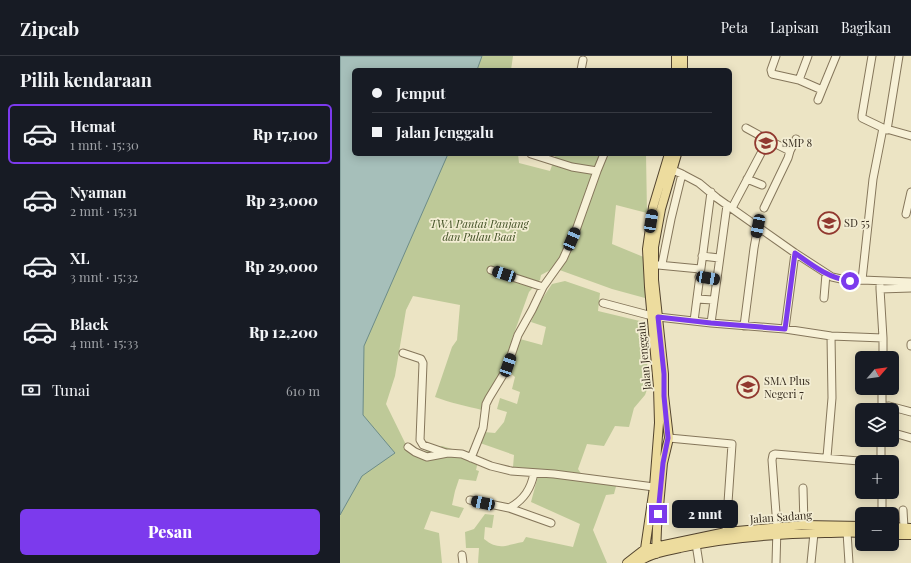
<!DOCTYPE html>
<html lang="id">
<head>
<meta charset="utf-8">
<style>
  :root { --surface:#171b24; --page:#242831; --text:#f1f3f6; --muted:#9ea1a6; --line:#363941; --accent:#7c3aed }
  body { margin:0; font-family:"Playfair Display",serif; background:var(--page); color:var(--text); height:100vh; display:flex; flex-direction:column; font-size:15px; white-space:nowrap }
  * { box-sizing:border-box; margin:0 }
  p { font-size:13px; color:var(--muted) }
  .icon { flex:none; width:22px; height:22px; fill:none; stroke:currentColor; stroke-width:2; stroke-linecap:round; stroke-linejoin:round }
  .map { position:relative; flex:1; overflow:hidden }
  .drawer { display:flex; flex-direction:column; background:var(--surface); width:340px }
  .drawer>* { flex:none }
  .hud { position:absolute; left:12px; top:12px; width:380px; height:88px; border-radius:6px; box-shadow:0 2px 10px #0003; display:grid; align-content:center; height:88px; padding:0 20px; background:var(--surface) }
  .needle { width:26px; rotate:62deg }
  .buttons { position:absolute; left:515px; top:295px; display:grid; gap:8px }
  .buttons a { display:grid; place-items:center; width:44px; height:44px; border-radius:6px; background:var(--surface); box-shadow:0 2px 10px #0003; font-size:20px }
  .end { position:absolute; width:18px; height:18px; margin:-9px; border:5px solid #7c3aed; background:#fff; box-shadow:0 0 0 2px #fff }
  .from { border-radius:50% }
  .bubble { position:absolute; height:28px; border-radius:6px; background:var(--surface); box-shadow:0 2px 10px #0003; font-size:13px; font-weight:800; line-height:28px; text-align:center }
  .car { position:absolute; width:12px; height:24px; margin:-12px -6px; border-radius:5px; box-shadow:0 0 3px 1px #0007; background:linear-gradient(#222 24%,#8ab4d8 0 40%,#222 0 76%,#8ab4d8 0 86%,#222 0) }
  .hud b { display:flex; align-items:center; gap:14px; height:38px; font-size:15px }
  .hud b+b { border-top:1px solid var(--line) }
  .hud i { width:10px; height:10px; background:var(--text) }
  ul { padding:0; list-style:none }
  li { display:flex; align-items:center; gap:12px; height:60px; margin:0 8px 6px; padding:0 12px; border:2px solid transparent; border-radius:6px }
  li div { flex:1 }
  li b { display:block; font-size:15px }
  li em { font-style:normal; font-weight:800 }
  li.selected { border-color:var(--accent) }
  li>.icon { width:36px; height:36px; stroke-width:1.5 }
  h2 { padding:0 20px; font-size:18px; line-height:48px }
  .pay { display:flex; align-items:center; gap:10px; height:44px; padding:0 20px; font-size:15px }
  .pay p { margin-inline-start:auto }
  .cta { display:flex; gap:8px; margin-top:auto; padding:8px 20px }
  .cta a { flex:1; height:46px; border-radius:6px; background:var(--accent); color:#fff; font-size:16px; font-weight:800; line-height:46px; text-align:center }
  header { display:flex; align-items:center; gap:24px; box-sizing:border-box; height:56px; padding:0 20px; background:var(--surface); border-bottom:1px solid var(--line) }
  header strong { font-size:19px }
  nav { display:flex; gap:22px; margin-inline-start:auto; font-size:14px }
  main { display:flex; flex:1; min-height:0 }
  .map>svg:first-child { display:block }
</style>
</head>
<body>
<header>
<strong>Zipcab</strong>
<nav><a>Peta</a><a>Lapisan</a><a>Bagikan</a></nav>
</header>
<main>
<section class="drawer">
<h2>Pilih kendaraan</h2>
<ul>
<li class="selected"><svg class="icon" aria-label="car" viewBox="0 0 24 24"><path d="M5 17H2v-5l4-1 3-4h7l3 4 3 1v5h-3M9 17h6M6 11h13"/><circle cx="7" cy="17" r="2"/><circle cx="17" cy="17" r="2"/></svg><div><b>Hemat</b><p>1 mnt · 15:30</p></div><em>Rp 17,100</em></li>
<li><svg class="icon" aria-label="car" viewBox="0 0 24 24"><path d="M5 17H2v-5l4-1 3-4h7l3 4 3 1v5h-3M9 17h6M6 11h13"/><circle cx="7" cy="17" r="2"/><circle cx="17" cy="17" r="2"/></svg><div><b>Nyaman</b><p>2 mnt · 15:31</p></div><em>Rp 23,000</em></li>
<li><svg class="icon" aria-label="car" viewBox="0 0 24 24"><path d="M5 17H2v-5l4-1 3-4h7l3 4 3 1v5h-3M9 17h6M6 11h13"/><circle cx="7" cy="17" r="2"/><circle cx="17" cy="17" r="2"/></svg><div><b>XL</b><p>3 mnt · 15:32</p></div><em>Rp 29,000</em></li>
<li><svg class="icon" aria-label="car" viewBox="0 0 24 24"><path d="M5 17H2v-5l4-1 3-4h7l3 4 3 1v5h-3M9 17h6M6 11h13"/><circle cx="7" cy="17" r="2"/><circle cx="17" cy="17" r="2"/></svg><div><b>Black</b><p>4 mnt · 15:33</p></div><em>Rp 12,200</em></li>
</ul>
<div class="pay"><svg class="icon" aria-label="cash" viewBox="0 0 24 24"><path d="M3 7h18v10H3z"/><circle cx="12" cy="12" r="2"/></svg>Tunai<p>610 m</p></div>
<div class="cta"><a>Pesan</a></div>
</section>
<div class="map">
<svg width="571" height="507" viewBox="0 0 571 507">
  <rect width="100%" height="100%" fill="#ece4c4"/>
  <path fill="#bec998" d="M0 0H173L171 14H14V98H178L179 107 210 115 216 98H306L307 157 276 149 272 188 306 202 305 242 272 233 214 212 201 219 200 224 189 236 172 283H180L202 289 206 271 191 266 198 249 212 228 225 225 260 237 258 255 304 266 309 328 305 339 294 352 289 371 275 370 264 390 247 388 238 413 242 419 278 423 274 438 266 439 253 474 267 507H138L139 492H126L125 476 134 473 145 458 154 459 152 472 145 471 144 483C159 495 166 489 183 486L186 481 233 491 240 468 191 446 198 420 197 413 173 411 174 399 140 387 144 376 155 377 164 366 167 356 157 353 160 342 177 348 180 336 172 333 175 321 168 315 142 354C127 350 110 347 95 341L112 291 117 284 120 249 73 240 66 254 55 320 46 348 70 397 88 395 102 390 139 401 136 414 139 415 136 425 119 423 115 435 112 449 124 452 119 462 91 455 84 473 99 477 102 507H0Z"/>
  <path fill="#a6bfba" stroke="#6d8c88" d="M0 0H142L137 14H14V98H108L24 290 23 359 55 397 22 420 0 459Z"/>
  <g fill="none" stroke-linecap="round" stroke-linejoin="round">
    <g stroke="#85765b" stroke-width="9">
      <path id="minor" d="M436 0 431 14 432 18 459 24 482 34 496 0
        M532 0 522 59V62L543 72 571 80
        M241 14 243 4
        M459 24 468 0
        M478 44 482 34
        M547 74 559 0
        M428 84 450 95 456 83
        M191 98 232 111 257 115
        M328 112 342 118 359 127 377 142 455 197 492 221 510 225 522 224 571 226
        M407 123 422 129
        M392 152 428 84 406 72
        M424 152 448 102 450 95
        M566 158 571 136
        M362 200 379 202
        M322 208 331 163 342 118
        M318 209 360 213
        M151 214 203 231
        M359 221 376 223
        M522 224 533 123 543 72
        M540 230V233L571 232
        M540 233 543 282V302
        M484 242 486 218
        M357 243 373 244
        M263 247 312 260
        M318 261 371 267 445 273 491 280 543 282
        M354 265 371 136
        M371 267 387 149
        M404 270 414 192 418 170
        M445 273 455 197
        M571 288V290
        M63 297 81 303 83 307 80 384 83 389 106 397
        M542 351 549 350 571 356
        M542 354V332
        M554 377 571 382
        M329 382 392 388 386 476
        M68 391 75 396 87 401 108 397 122 398 151 410 171 415 214 418 314 431
        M487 401 492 342 491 280
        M131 402 143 372 146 348 149 342 166 314 178 279 192 254 203 231 223 203 236 174 257 115 264 98
        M541 406V384
        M194 417C191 433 184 444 169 452L211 467
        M463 432 464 469
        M542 436V458
        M130 444 169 452
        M563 454 564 472
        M507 476 509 507
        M356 488 359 507
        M122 499 123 507
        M436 507 437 471 432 404 433 399 435 398 531 406
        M471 507 474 477"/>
    </g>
    <g stroke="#53442f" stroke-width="10">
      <path id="major" d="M336 14V0
        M343 14V0
        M552 471 571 472
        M552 479H571
        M316 498 317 472 323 407 329 382 324 339V318L314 224V191L321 153 337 98
        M305 501V493L314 431 319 367 318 331 309 231 307 193 313 151 329 98
        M287 507 305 493 386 476 464 469 522 470
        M297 507C309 498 325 495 340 492 388 481 436 478 485 477 498 477 510 476 522 477"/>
    </g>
    <use href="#minor" stroke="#f7f1d7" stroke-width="7"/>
    <use href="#major" stroke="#eddc9e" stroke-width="8"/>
  </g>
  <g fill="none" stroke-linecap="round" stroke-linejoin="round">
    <path stroke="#7c3aed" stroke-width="5" d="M318 458 323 407 328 382 324 340V318L318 261 371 267 445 273 455 197C472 209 488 222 510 225"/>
  </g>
  <defs>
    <g id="school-ring" transform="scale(1.15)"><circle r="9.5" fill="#f3edd3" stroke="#91382f" stroke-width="1.5"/><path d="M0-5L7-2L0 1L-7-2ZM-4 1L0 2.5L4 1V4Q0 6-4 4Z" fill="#91382f"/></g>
  </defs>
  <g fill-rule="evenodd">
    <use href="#school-ring" x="426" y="87"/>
    <use href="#school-ring" x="489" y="167"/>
    <use href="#school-ring" x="408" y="331"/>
  </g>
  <g text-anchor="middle" stroke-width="3.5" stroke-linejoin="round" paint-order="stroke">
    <g font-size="11" fill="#362c1f" stroke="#f3edd3" text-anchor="start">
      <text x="442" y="91">SMP 8</text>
      <text x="504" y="171">SD 55</text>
      <text x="424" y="329">SMA Plus<tspan x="424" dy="13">Negeri 7</tspan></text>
    </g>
    <g font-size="11" font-style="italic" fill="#425126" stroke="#f3edd3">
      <text x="139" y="172">TWA Pantai Panjang<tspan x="139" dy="13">dan Pulau Baai</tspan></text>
    </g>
    <g font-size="11" fill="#362c1f" stroke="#f3edd3">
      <text transform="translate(304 300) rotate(-95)" y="4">Jalan Jenggalu</text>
      <text transform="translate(441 461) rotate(-4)" y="4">Jalan Sadang</text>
    </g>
  </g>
</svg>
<div class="buttons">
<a><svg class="needle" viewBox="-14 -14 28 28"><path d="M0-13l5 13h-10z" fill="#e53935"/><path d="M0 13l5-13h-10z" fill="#9ea1a6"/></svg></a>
<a><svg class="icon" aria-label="layers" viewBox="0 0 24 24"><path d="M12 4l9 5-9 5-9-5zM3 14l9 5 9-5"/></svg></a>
<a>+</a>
<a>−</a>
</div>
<i class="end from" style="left:510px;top:225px"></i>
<i class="end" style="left:318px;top:458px"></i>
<div class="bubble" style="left:332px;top:444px;width:66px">2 mnt</div>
<i class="car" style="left:311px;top:165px;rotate:9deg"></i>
<i class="car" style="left:418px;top:170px;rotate:191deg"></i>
<i class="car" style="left:232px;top:183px;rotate:23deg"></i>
<i class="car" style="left:164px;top:218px;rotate:288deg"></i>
<i class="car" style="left:368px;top:222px;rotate:99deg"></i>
<i class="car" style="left:168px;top:309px;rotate:19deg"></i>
<i class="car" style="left:143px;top:447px;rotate:282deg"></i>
<div class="hud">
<b><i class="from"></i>Jemput</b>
<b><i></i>Jalan Jenggalu</b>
</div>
</div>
</main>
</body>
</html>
